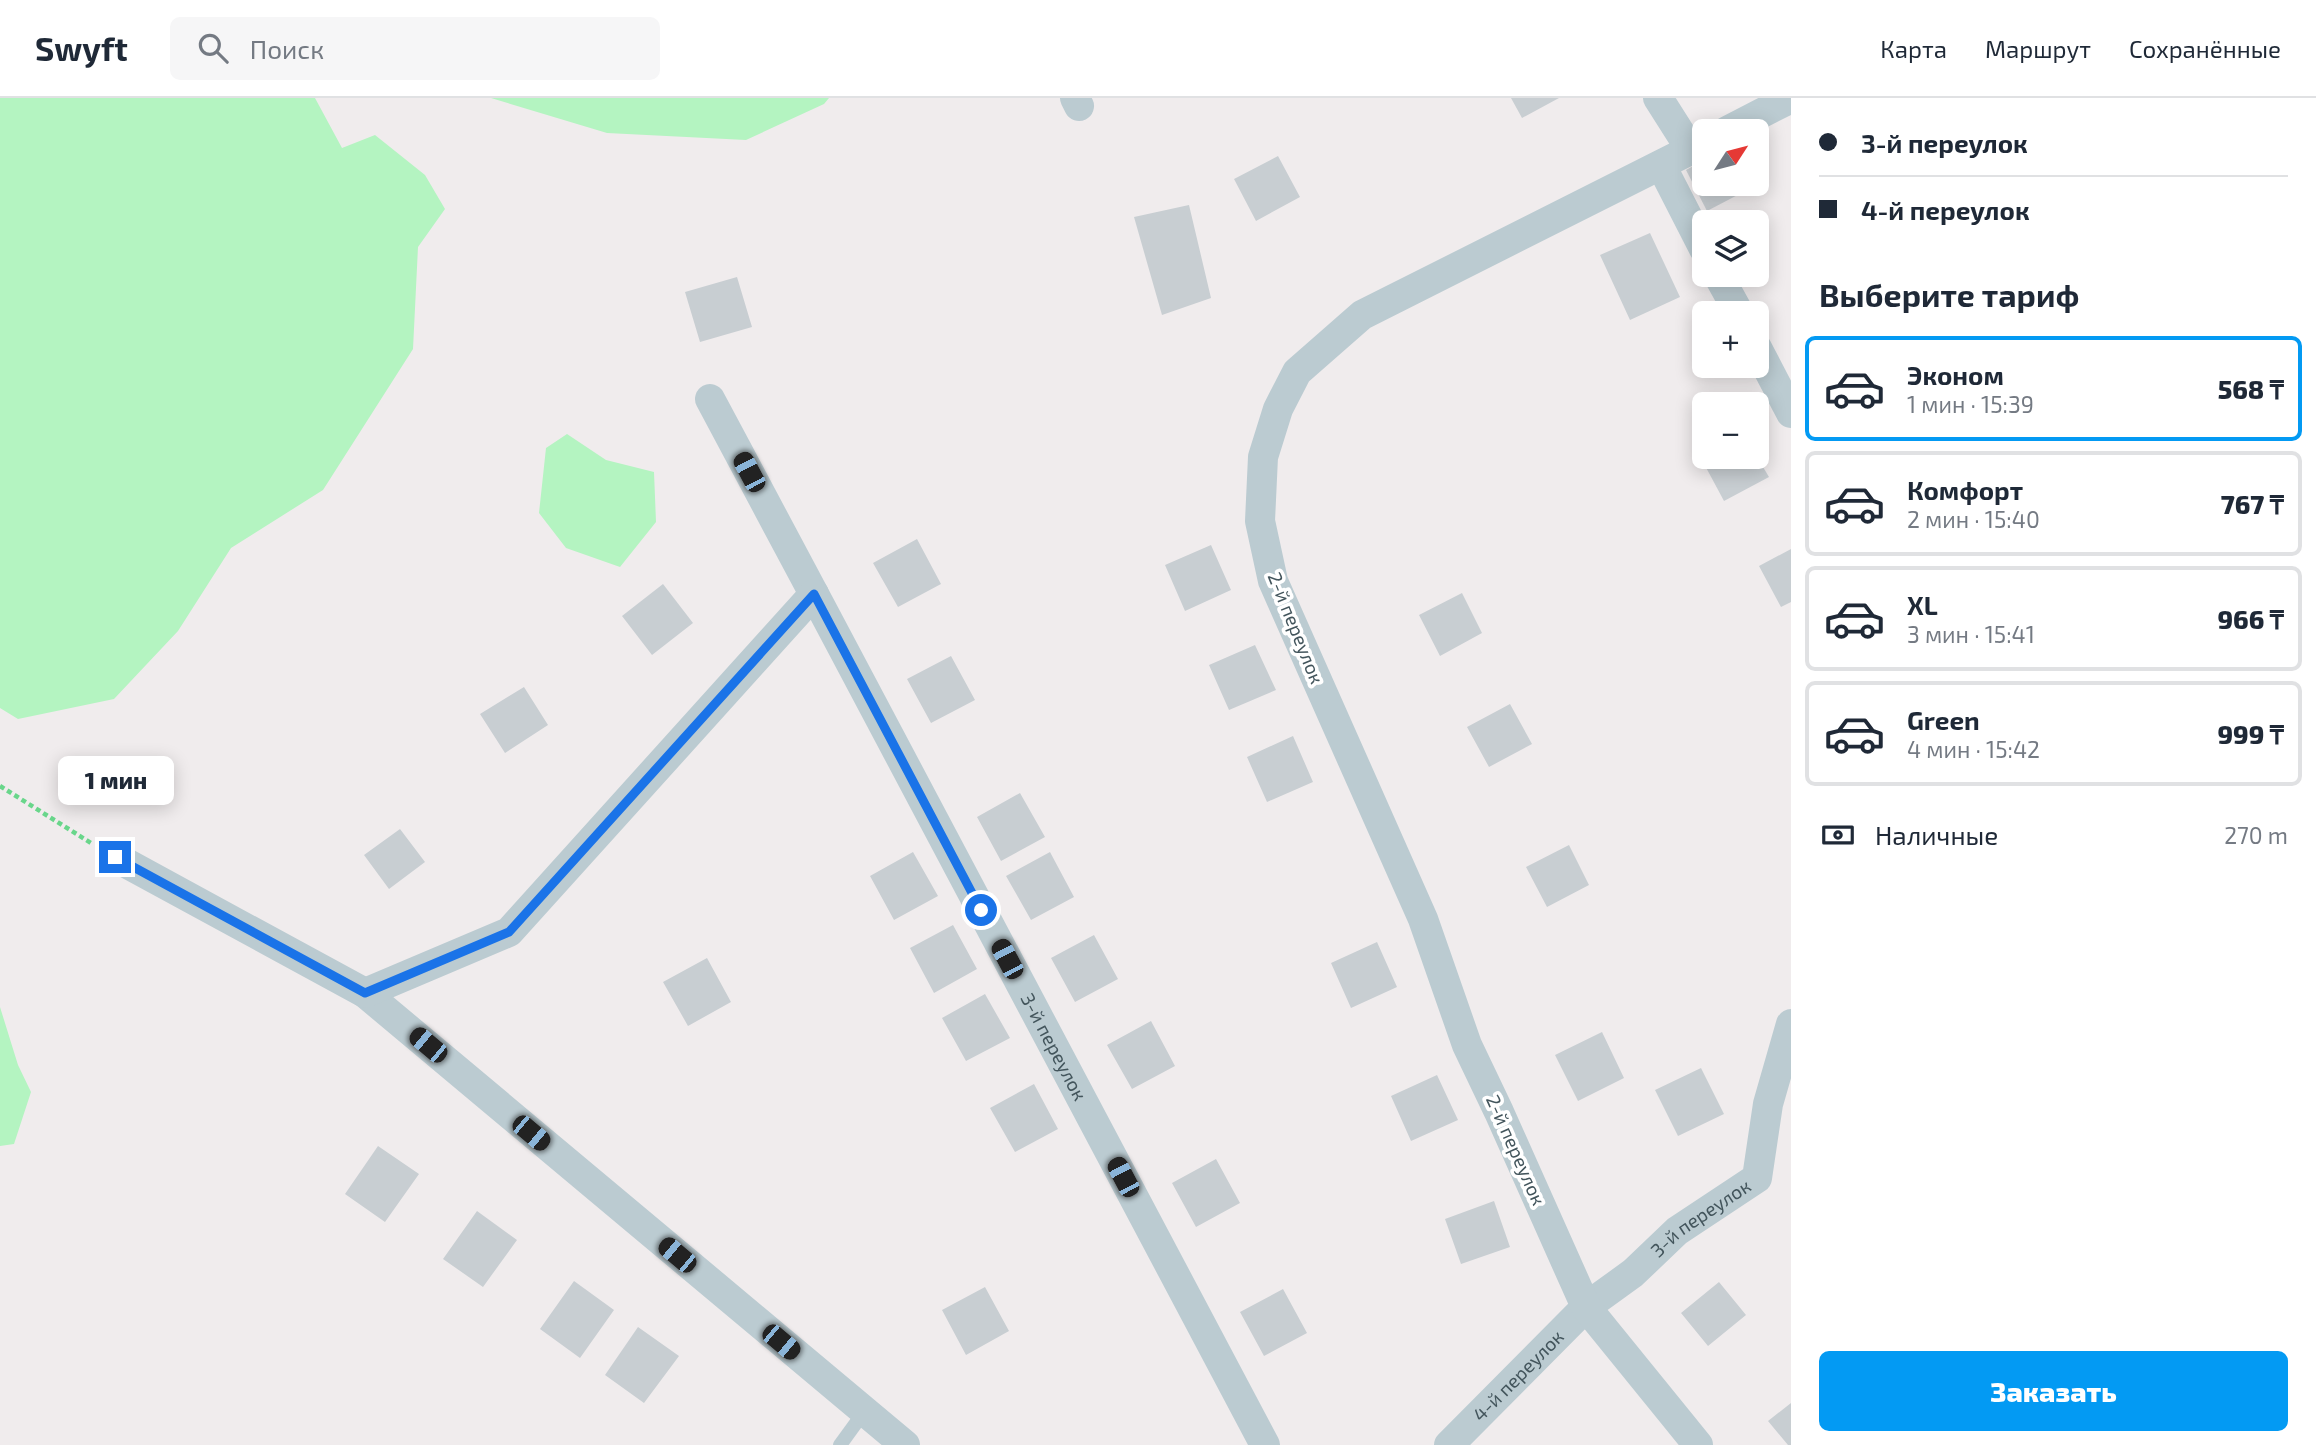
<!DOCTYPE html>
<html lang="ru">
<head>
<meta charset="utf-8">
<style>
  :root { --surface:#fff; --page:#f6f6f7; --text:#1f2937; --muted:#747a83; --line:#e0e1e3; --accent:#039af3 }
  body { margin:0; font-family:"Exo 2",sans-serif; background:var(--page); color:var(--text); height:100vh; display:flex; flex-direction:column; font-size:26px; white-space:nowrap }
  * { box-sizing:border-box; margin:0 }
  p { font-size:23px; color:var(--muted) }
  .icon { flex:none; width:38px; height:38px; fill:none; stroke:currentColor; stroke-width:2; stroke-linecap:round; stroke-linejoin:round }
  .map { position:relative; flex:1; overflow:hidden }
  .drawer { display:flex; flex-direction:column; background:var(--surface); width:525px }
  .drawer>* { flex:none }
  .banner { display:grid; align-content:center; height:154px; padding:0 28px; background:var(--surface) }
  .needle { width:46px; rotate:54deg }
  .controls { position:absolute; left:1692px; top:21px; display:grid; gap:14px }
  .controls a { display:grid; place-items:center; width:77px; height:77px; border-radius:10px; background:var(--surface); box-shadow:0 4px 18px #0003; font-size:35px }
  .end { position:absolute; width:32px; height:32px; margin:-16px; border:9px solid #1a73e8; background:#fff; box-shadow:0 0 0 4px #fff }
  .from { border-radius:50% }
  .bubble { position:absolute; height:49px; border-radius:10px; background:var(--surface); box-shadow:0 4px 18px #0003; font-size:23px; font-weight:800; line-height:49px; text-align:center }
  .car { position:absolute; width:21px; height:42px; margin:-21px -10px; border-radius:9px; box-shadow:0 0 5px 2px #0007; background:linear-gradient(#222 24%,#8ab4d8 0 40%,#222 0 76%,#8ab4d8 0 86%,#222 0) }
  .banner b { display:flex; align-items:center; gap:24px; height:66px; font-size:26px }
  .banner b+b { border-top:2px solid var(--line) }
  .banner i { width:18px; height:18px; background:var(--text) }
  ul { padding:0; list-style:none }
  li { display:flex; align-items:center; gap:21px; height:105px; margin:0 14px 10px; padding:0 14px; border:4px solid var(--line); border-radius:10px }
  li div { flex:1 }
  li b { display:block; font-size:26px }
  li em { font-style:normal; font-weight:800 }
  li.on { border-color:var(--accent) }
  li>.icon { width:63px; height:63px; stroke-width:1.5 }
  h2 { padding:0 28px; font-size:32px; line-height:84px }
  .pay { display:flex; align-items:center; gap:18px; height:77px; padding:0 28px; font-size:26px }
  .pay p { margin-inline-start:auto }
  .primary-button { display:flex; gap:14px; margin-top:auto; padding:14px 28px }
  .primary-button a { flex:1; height:80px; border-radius:10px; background:var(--accent); color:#fff; font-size:28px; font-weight:800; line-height:80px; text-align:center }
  header { display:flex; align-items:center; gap:42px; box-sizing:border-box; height:98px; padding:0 35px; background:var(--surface); border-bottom:2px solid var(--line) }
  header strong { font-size:33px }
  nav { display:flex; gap:38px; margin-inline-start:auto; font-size:24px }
  .search { width:490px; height:63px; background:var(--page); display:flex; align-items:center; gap:18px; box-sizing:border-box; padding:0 24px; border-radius:10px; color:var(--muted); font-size:26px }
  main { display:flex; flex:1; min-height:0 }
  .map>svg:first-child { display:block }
</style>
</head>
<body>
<header>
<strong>Swyft</strong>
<div class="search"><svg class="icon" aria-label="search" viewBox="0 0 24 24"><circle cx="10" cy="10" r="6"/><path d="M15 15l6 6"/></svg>Поиск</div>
<nav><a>Карта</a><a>Маршрут</a><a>Сохранённые</a></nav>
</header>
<main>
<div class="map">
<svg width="1791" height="1347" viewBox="0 0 1791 1347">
  <rect width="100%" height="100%" fill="#f0eced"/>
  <path fill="#b4f4c1" d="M0 0H315L342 50 375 37 425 77 445 111 418 149 413 251 323 392 231 450 178 533 114 601 18 621 0 610Z
    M491 0H829L824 6 746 42 607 35Z
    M567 336 606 362 654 374 656 424 620 469 566 450 539 415 546 350Z
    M0 909 18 967 31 994 14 1046 0 1048Z"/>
  <path fill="#c8ced2" d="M1511 0H1559L1522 20Z
    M1278 58 1300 99 1256 123 1234 81Z
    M1704 62V86H1749L1751 90 1707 113 1686 72Z
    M1189 107 1211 200 1162 217 1134 119Z
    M1650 135 1680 199 1630 222 1600 157Z
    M737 179 752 229 700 244 685 194Z
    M1708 359H1757L1769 379 1724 403 1702 362Z
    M917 441 941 486 898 509 873 465Z
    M1211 447 1231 492 1185 513 1165 467Z
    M1791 451V504L1781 509 1759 468Z
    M663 486 693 525 652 557 622 518Z
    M1462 495 1482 535 1440 558 1419 517Z
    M1255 547 1276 592 1229 612 1209 567Z
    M951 558 975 602 931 625 907 581Z
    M524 589 548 627 505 655 480 616Z
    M1510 606 1532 646 1489 669 1467 629Z
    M1293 638 1313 684 1267 704 1247 659Z
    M1020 695 1045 739 1001 763 977 719Z
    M400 731 425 764 389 791 364 757Z
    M1569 747 1589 787 1547 809 1526 769Z
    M913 754 938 798 894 822 870 778Z
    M1050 754 1074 799 1031 822 1006 778Z
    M953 827 977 871 934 895 910 850Z
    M1094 837 1118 881 1075 904 1051 860Z
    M1377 844 1397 889 1351 910 1331 865Z
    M707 860 731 904 688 928 663 884Z
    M985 896 1010 940 966 963 942 920Z
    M1151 923 1175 968 1132 991 1107 947Z
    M1602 934 1624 980 1578 1003 1555 957Z
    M1701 970 1724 1016 1678 1038 1655 992Z
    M1437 977 1458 1022 1411 1043 1391 998Z
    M1034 986 1058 1031 1015 1054 990 1010Z
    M378 1048 419 1076 385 1124 345 1096Z
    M1216 1061 1240 1105 1196 1129 1172 1085Z
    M1494 1103 1510 1149 1461 1166 1445 1121Z
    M477 1113 517 1142 483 1189 443 1161Z
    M574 1183 614 1212 580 1260 540 1231Z
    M1719 1184 1746 1217 1708 1248 1681 1215Z
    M985 1189 1009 1233 966 1257 942 1212Z
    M1283 1191 1307 1235 1264 1258 1240 1214Z
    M638 1229 679 1258 644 1305 605 1277Z
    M1791 1305V1347H1788L1768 1323Z"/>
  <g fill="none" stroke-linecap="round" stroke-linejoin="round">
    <path stroke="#69d68b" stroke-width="4.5" stroke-dasharray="5 3.5" stroke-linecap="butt" d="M0 688 91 745"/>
    <path stroke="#bbcbd1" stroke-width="14" d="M840 1347 864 1314"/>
    <g stroke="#bbcbd1" stroke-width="30">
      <path d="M1075 0 1079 8"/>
      <path d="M1658 0 1691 52"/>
      <path d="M1727 33 1791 0"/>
      <path d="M1661 67 1704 151"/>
      <path d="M1718 177 1739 215"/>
      <path d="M1757 250 1791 315"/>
      <path d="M710 301 814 496"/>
      <path d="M115 759 365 895 905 1347"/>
      <path id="s1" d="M365 895 509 834 814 496 1265 1347"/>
      <path id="s2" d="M1449 1347 1586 1209 1633 1175 1677 1133 1757 1080 1768 1006 1791 926"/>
      <path d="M1698 1347 1586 1209 1499 1014 1467 947 1423 821 1273 483 1260 423 1263 359 1278 311 1297 274 1362 217 1704 45"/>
    </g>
  </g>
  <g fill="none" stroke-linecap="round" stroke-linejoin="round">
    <path stroke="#1a73e8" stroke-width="9" d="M115 759 365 895 509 834 814 496 981 812"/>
  </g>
  <g text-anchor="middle" stroke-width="7" stroke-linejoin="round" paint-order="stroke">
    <g font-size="19" fill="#43555c" stroke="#fff">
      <text transform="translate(1296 530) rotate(68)" y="7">2-й переулок</text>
      <text dy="7" stroke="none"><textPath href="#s1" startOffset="1124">3-й переулок</textPath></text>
      <text transform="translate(1516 1052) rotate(66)" y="7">2-й переулок</text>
      <text dy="7" stroke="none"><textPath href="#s2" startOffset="340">3-й переулок</textPath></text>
      <text dy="7" stroke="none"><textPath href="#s2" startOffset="98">4-й переулок</textPath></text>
    </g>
  </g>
</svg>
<div class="controls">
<a><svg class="needle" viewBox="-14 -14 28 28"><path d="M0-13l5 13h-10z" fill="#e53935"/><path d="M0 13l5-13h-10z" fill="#747a83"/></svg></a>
<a><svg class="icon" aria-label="layers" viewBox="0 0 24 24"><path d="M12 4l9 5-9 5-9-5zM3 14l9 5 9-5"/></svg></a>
<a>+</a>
<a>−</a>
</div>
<i class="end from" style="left:981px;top:812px"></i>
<i class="end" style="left:115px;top:759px"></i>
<div class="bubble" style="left:58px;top:658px;width:116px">1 мин</div>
<i class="car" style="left:749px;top:374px;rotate:332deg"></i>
<i class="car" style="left:1007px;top:861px;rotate:332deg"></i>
<i class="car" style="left:428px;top:947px;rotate:310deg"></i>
<i class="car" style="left:531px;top:1035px;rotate:130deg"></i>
<i class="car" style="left:1123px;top:1079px;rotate:332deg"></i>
<i class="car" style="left:677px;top:1157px;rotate:310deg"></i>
<i class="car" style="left:781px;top:1244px;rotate:130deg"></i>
</div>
<section class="drawer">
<div class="banner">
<b><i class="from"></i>3-й переулок</b>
<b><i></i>4-й переулок</b>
</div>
<h2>Выберите тариф</h2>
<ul>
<li class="on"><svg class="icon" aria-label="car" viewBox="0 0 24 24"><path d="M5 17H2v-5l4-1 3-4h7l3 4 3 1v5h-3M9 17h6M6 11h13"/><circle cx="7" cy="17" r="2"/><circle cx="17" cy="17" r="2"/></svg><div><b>Эконом</b><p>1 мин · 15:39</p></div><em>568 ₸</em></li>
<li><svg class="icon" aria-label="car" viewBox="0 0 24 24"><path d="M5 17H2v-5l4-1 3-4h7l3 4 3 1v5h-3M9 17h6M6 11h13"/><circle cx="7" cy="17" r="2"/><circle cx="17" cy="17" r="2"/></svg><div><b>Комфорт</b><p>2 мин · 15:40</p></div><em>767 ₸</em></li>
<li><svg class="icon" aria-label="car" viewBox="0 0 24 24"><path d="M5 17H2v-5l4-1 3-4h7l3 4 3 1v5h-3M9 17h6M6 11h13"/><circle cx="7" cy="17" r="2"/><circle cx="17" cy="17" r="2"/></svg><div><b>XL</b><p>3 мин · 15:41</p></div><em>966 ₸</em></li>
<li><svg class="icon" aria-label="car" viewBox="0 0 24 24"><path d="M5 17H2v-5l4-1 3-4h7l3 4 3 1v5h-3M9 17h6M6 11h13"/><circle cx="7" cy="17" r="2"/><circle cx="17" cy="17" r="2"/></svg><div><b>Green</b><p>4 мин · 15:42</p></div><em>999 ₸</em></li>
</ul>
<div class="pay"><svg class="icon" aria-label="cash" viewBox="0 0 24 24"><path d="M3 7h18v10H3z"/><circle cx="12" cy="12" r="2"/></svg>Наличные<p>270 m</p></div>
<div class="primary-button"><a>Заказать</a></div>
</section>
</main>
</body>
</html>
